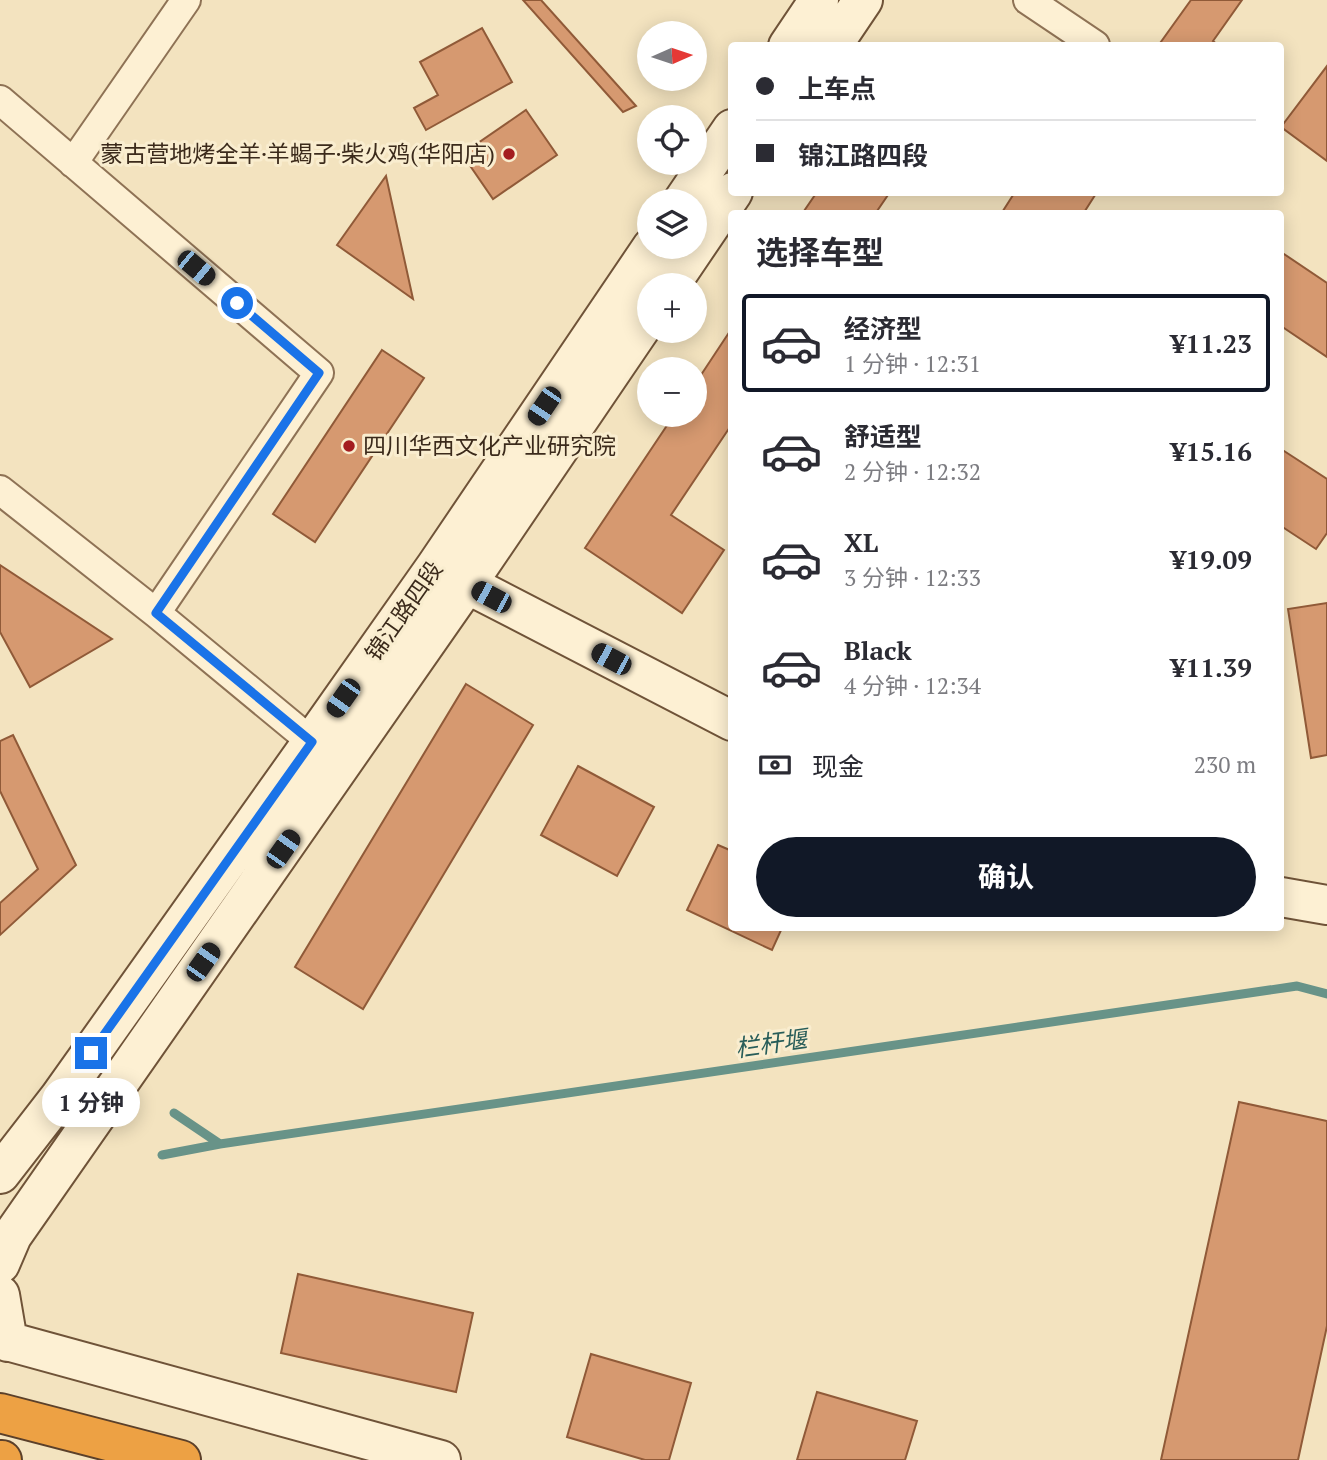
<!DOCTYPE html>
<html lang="zh">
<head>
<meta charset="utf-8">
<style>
  :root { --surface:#fff; --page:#f7f7f7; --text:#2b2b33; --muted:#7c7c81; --line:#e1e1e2; --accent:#111827 }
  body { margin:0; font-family:"PT Serif","Noto Sans SC",serif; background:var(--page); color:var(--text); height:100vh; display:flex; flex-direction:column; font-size:26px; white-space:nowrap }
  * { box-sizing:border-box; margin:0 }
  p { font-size:23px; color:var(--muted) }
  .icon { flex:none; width:38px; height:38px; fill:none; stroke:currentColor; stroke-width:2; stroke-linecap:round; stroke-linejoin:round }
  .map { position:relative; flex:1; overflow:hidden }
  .details { position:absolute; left:728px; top:210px; width:556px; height:721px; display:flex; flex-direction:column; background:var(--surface); border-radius:7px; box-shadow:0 4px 18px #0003 }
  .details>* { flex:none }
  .banner { position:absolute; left:728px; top:42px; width:556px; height:154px; border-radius:7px; box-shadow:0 4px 18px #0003; display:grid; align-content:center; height:154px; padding:0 28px; background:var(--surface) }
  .needle { width:46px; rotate:87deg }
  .tools { position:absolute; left:637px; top:21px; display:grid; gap:14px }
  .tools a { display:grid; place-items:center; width:70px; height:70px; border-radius:50%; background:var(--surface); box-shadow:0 4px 18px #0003; font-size:35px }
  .end { position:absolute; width:32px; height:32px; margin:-16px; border:9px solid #1a73e8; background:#fff; box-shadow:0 0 0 4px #fff }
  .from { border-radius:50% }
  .bubble { position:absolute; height:49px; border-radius:24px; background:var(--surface); box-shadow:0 4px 18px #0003; font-size:23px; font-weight:700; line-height:49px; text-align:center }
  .car { position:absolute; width:21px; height:42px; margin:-21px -10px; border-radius:9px; box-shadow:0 0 5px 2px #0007; background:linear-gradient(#222 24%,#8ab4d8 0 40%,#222 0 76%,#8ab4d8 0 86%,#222 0) }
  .banner b { display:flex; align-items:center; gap:24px; height:66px; font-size:26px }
  .banner b+b { border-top:2px solid var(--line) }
  .banner i { width:18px; height:18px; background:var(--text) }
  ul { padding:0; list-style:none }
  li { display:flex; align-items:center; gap:21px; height:98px; margin:0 14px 10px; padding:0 14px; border:4px solid transparent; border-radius:7px }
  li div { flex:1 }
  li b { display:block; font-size:26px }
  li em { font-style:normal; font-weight:700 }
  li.current { border-color:var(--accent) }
  li>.icon { width:63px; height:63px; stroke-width:1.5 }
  h2 { padding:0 28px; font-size:32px; line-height:84px }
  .pay { display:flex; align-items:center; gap:18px; height:77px; padding:0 28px; font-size:26px }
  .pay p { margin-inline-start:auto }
  .action { display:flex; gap:14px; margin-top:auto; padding:14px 28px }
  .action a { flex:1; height:80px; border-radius:42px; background:var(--accent); color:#fff; font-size:28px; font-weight:700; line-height:80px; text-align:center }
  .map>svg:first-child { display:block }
</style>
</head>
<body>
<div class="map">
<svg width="1327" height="1460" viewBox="0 0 1327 1460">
  <rect width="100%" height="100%" fill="#f3e3bf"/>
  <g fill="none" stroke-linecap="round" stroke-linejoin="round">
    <path stroke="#689388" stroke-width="9" d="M174 1113 220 1144
      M162 1155 220 1144 1297 986 1327 994"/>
  </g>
  <path fill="#d69970" stroke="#905a38" stroke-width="2" d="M523 0H541L636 106 623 112Z
    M1191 0H1242L1213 41 1219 46H1158Z
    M482 28 512 82 426 130 414 108 438 95 420 62Z
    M1327 66V161L1281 127Z
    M526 110 557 155 493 199 462 154Z
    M386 176 413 299 337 245Z
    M817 192H890L875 214H802Z
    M1015 192H1097L1083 214H1001Z
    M1281 252 1327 283V357L1281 326Z
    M732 328V424L671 515 724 550 682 613 585 548 674 415H695V384Z
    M382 350 424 378 315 542 273 514Z
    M1281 449 1327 479V533L1316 549 1281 526Z
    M0 565 112 639 30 687 0 632Z
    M1327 603V755L1311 758 1288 609Z
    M466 684 533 725 363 1009 295 967Z
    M13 735 76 865 0 935V903L38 869 0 791V741Z
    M578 766 654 807 617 876 541 835Z
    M718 845 732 851V928H782L772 950 687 910Z
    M1239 1102 1327 1121V1326L1298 1460H1161Z
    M298 1274 473 1313 456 1392 281 1353Z
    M591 1354 691 1383 669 1460H645L567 1437Z
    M817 1392 917 1421 905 1460H797Z"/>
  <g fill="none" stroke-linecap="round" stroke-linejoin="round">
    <g stroke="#8e7255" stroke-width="32">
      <path id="street" d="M1028 0 1095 45
        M0 100 319 373 156 613
        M73 163 186 0
        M0 490 156 613 312 742"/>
    </g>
    <g stroke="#6f5338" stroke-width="42">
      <path id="secondary" d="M788 46 819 0
        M832 46 863 0
        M683 201 732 129
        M670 285 733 192
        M445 571 467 584 732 721
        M1281 897 1327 905
        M0 1174 59 1098 312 742 436 566 652 247
        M0 1264 12 1236 467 584 649 316
        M0 1295 8 1342
        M0 1339 441 1460"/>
    </g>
    <g stroke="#5b402a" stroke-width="42">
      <path id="highway" d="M0 1413 181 1460
        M0 1460H2"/>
    </g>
    <use href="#street" stroke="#fdf0d3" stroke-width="28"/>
    <use href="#secondary" stroke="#fdf0d3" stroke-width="38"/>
    <use href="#highway" stroke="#eda144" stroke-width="38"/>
  </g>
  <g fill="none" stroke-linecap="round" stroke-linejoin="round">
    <path stroke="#1a73e8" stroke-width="9" d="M91 1053 312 742 156 613 319 373 237 303"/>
  </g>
  <g fill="#a41d20" stroke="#f9edcf" stroke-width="2.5">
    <circle cx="509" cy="154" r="7"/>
    <circle cx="349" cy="446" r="7"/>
  </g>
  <g text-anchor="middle" stroke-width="6" stroke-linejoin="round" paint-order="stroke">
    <g font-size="23" fill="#3b2a1b" stroke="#f9edcf" text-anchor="end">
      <text x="495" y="162">蒙古营地烤全羊·羊蝎子·柴火鸡(华阳店)</text>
      <text x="363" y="454" text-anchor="start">四川华西文化产业研究院</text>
    </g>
    <g font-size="23" fill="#3b2a1b" stroke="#f9edcf">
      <text transform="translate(404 611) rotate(-55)" y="8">锦江路四段</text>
    </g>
    <g font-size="24" font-style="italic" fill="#285d59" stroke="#f9edcf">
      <text transform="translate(771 1044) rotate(-8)" y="8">栏杆堰</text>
    </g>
  </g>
</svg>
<div class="tools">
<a><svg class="needle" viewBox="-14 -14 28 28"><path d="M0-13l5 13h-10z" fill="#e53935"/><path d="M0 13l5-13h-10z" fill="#7c7c81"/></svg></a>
<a><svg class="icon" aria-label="locate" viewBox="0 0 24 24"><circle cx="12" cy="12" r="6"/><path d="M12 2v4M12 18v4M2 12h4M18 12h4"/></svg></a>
<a><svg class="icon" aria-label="layers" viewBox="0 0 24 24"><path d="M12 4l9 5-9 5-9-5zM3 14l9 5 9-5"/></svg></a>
<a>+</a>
<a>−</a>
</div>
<i class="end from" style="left:237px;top:303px"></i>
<i class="end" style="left:91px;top:1053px"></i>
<div class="bubble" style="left:42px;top:1078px;width:98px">1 分钟</div>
<i class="car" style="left:196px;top:268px;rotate:130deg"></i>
<i class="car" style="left:544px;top:406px;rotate:214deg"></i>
<i class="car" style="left:491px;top:597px;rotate:298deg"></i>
<i class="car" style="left:611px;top:659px;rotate:298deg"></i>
<i class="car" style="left:343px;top:698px;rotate:215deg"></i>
<i class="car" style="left:283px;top:849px;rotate:35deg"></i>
<i class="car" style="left:203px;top:962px;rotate:35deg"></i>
<div class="banner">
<b><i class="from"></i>上车点</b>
<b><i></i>锦江路四段</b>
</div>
<section class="details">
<h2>选择车型</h2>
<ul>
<li class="current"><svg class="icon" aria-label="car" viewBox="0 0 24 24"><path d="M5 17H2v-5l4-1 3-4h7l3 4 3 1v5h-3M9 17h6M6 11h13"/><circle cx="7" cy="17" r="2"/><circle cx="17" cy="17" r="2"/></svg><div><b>经济型</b><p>1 分钟 · 12:31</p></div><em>¥11.23</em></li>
<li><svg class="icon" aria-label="car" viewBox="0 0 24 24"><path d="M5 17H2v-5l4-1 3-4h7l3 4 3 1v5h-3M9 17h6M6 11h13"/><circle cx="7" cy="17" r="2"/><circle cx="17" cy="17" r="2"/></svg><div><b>舒适型</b><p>2 分钟 · 12:32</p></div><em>¥15.16</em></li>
<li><svg class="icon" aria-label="car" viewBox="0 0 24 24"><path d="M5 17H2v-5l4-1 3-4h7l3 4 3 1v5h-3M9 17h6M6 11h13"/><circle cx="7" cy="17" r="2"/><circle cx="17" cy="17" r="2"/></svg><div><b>XL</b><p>3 分钟 · 12:33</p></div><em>¥19.09</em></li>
<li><svg class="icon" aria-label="car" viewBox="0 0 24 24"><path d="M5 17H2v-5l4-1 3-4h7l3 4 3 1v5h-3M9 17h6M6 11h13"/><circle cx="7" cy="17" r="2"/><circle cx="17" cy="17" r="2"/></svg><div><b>Black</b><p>4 分钟 · 12:34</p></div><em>¥11.39</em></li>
</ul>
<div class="pay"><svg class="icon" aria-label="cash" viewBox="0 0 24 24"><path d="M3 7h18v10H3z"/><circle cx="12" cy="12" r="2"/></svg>现金<p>230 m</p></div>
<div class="action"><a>确认</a></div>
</section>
</div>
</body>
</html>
